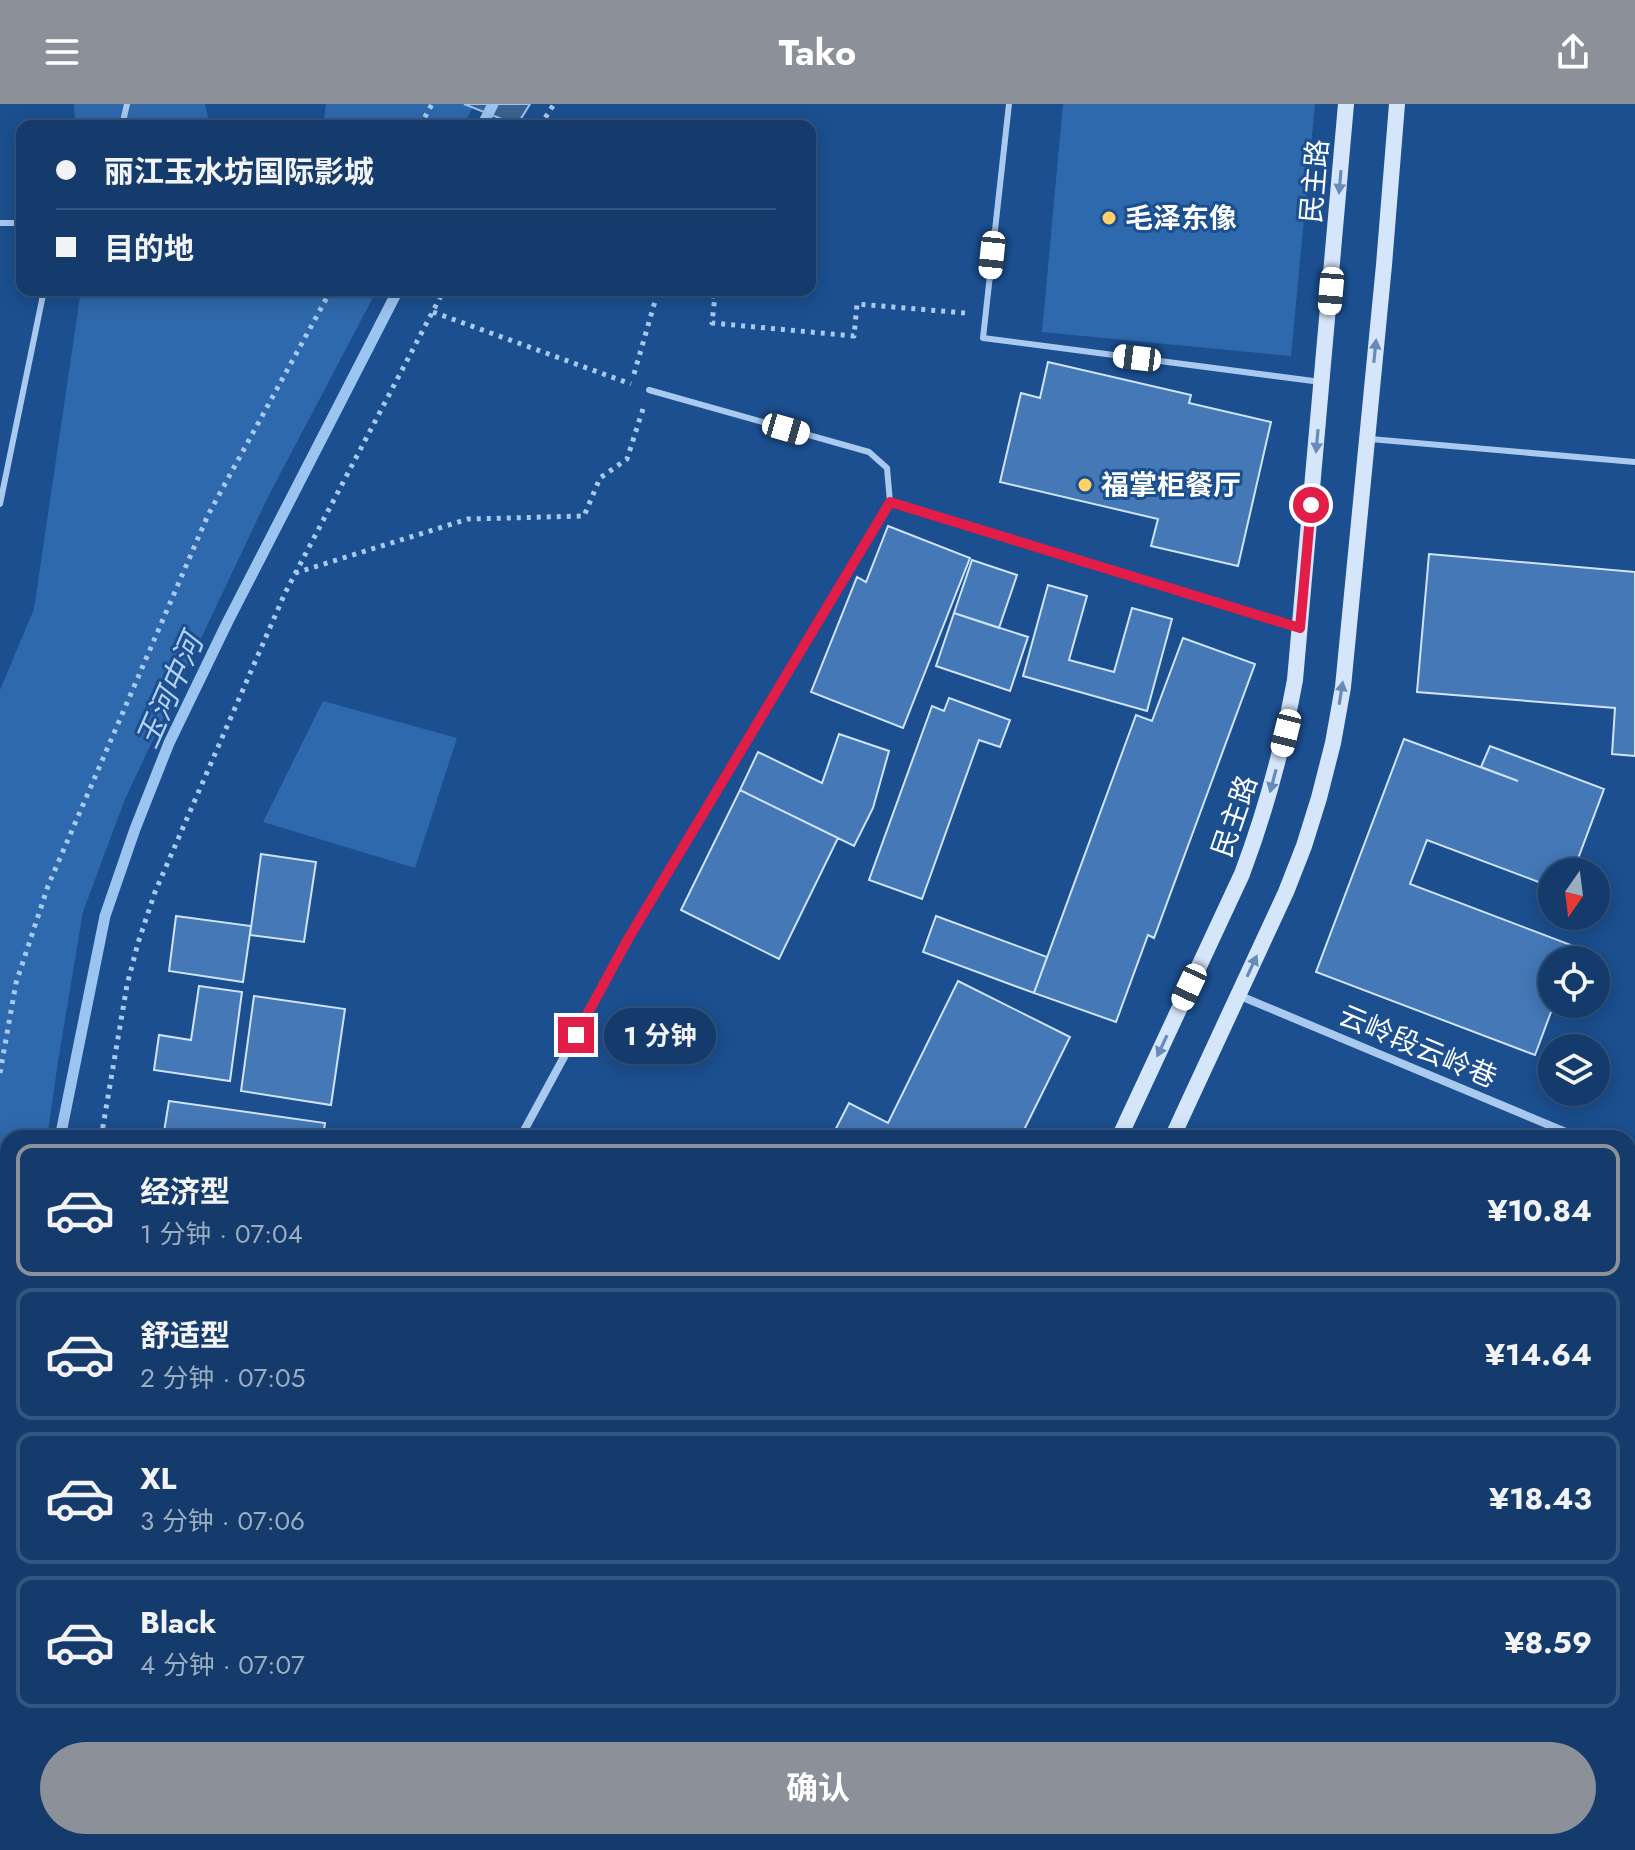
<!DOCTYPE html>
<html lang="zh">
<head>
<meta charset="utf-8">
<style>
  :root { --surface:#143b6b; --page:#1d4271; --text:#f1f3f6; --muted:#9dadc1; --line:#33557e; --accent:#8c9099 }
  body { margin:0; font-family:Jost,"Noto Sans SC",sans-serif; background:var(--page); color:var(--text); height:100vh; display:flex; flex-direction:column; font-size:30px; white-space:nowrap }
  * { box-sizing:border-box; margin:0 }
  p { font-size:26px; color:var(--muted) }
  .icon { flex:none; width:44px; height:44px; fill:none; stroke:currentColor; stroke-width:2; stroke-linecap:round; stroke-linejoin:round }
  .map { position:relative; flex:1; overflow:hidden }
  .details { position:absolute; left:0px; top:1026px; width:1636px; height:720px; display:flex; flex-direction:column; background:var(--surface); border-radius:24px 24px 0 0; box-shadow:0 4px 20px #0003,0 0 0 2px var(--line) }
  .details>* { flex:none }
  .banner { position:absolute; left:16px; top:16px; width:800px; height:176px; border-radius:16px; box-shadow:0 4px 20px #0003,0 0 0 2px var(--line); display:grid; align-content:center; height:176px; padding:0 40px; background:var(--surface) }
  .needle { width:52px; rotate:194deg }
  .controls { position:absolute; left:1538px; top:754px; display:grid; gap:16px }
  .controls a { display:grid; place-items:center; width:72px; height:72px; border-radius:50%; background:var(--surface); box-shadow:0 4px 20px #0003,0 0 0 2px var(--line); font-size:40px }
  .end { position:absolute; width:36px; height:36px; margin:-18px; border:10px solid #e11d48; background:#fff; box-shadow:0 0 0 4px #fff }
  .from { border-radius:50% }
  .bubble { position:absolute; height:56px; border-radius:28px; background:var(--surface); box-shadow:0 4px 20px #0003,0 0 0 2px var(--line); font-size:26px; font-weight:700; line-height:56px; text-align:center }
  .car { position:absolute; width:24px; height:48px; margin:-24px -12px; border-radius:10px; box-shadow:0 0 6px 2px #0007; background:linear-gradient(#fff 24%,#345 0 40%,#fff 0 76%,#345 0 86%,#fff 0) }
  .banner b { display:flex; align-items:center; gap:28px; height:76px; font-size:30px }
  .banner b+b { border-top:2px solid var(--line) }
  .banner i { width:20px; height:20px; background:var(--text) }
  ul { padding:14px 0 0; list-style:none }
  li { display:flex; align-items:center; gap:24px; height:132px; margin:0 16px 12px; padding:0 24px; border:4px solid var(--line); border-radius:16px }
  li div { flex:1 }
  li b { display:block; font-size:30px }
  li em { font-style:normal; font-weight:700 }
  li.current { border-color:var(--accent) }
  li>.icon { width:72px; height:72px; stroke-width:1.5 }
  .action { display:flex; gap:16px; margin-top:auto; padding:16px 40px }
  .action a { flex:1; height:92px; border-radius:48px; background:var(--accent); color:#fff; font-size:32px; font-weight:700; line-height:92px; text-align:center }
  header { display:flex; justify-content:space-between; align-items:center; height:104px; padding:0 40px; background:var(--accent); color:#fff; font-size:36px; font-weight:700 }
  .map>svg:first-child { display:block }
</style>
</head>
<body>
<header><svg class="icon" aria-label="menu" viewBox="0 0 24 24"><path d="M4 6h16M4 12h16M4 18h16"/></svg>Tako<svg class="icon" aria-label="share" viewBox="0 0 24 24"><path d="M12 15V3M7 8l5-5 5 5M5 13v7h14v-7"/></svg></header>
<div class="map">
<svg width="1635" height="1746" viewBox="0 0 1635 1746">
  <rect width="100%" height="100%" fill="#1b4f8f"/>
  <path fill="#2e69ad" d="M74 0H205L210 22H75Z
    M326 0H464L473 3 463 22H323Z
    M1063 0H1315L1291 252 1042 228Z
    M81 186H377L268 393 125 695 83 808 58 958 47 1034H8V1192L0 1212V586L34 505Z
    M323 597 457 634 415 764 263 718Z"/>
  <path fill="#3c6290" stroke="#9cc4f0" stroke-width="2" d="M464 0H530L517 21Z"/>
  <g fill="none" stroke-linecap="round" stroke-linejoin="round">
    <path stroke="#9cc4f0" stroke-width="11" d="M482 22 493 0
      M60 1034 105 812 135 725 169 639 227 519 398 186
      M0 1238 8 1226"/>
  </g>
  <path fill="#4478b7" stroke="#cfe3fa" stroke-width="2" d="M1048 258 1191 291 1189 299 1271 318 1238 462 1151 442 1158 415 1000 378 1021 289 1040 294Z
    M888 422 970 454 903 624 811 588 857 473 866 478Z
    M1429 450 1635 468V652L1612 650 1615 604 1417 588Z
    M972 456 1017 471 999 524 954 509Z
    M1048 481 1087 492 1069 556 1114 568 1132 504 1172 515 1147 607 1023 572Z
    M954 509 1028 533 1010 587 936 562Z
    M1183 534 1255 560 1154 834 1148 831 1116 918 1034 889 1136 611 1152 617Z
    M949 594 1010 616 1000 643 979 636 922 795 869 776 932 602 944 607Z
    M839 630 889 647 873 704 854 742 740 686 758 648 822 679Z
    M1404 635 1518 677 1481 663 1490 642 1604 685 1573 768H1552V783L1427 736 1410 780 1576 843 1570 856H1552V900H1554L1535 951 1316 868Z
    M740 686 838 734 779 855 681 806Z
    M261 750 316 758 304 838 250 831Z
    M176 812 251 822 243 878 169 867Z
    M936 812 1047 853 1034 889 923 848Z
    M958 877 1070 933 1020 1034H831L849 999 888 1019Z
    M199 882 242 888 230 977 154 966 159 931 191 936Z
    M254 892 345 905 331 1001 241 987Z
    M169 997 325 1019 323 1034H163Z
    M1060 1738H1201L1217 1746H1056Z
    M1297 1738H1379L1383 1746H1300Z"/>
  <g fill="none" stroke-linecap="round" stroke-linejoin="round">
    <path stroke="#a9c9ee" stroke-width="5" stroke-dasharray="4 6" stroke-linecap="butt" d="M420 22 432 0
      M540 22 554 0
      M433 208 631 280
      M634 270 658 187 715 192 712 219 854 232 857 200 965 209
      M295 469 468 415 584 412 600 374 627 355 643 305
      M0 969 16 879 48 782 208 411 331 186
      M101 1034 127 881 138 839 155 788 285 489 444 186
      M0 1185 8 1190
      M0 1299 8 1291"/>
    <path stroke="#a9c9ee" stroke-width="6" d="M1009 0 983 234 1321 278
      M122 22 127 0
      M0 119H22
      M649 286 869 348 887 364 890 398
      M1370 335 1635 358
      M0 400 44 186
      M1233 1738 1240 1746"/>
    <path stroke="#a9c9ee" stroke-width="8" d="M1238 891 1580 1034
      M520 1034 628 835 890 398 1299 524
      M1628 1051 1635 1053
      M474 1738 478 1746
      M87 1746 88 1738"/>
    <path stroke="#d6e6fa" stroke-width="16" d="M1119 1034 1242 770C1266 706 1283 644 1295 576L1346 0
      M1172 1034 1286 788 1304 742 1319 694 1333 639 1343 583 1384 161 1397 0
      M745 1746 749 1738
      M799 1746 804 1738"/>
  </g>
  <defs><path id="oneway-solid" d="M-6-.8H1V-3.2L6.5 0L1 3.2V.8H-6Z" transform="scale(2)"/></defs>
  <g fill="#668bba">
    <use href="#oneway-solid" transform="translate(1340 78) rotate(95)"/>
    <use href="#oneway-solid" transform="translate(1375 247) rotate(-84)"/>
    <use href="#oneway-solid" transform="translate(1317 337) rotate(95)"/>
    <use href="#oneway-solid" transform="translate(1341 589) rotate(-81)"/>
    <use href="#oneway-solid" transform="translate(1273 677) rotate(105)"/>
    <use href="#oneway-solid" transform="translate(1252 862) rotate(-65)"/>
    <use href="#oneway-solid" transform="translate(1162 942) rotate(115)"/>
  </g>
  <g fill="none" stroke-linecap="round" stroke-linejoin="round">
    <path stroke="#e11d48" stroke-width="10" d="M576 931 628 835 890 398 1300 524 1311 401"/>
  </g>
  <g fill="#ffd166" stroke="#1b4f8f" stroke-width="3">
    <circle cx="1109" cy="114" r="8"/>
    <circle cx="1085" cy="381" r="8"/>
  </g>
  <g text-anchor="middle" stroke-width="6" stroke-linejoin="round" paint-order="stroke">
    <g font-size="28" fill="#fff" stroke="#1b4f8f">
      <text transform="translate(1314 77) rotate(-85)" y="10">民主路</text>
      <text transform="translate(1234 712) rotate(-71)" y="10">民主路</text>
      <text transform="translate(1418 942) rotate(23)" y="10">云岭段云岭巷</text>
    </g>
    <g font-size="28" font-weight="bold" fill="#fff" stroke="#1b4f8f" text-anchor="start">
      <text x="1125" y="124">毛泽东像</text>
      <text x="1101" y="391">福掌柜餐厅</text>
    </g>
    <g font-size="30" font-style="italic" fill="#b5d3f5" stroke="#1b4f8f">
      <text transform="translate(170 587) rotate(-66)" y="10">玉河中河</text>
    </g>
  </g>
</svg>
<div class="controls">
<a><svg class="needle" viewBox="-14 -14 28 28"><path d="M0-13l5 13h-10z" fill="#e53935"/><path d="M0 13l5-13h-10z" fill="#9dadc1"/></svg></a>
<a><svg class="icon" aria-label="locate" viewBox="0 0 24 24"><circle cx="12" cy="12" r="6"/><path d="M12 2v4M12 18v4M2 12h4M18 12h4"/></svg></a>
<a><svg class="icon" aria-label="layers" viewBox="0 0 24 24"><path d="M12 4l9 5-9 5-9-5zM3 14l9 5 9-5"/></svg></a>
</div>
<i class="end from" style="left:1311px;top:401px"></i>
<i class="end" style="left:576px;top:931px"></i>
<div class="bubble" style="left:604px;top:904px;width:112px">1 分钟</div>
<i class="car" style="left:992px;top:151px;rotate:186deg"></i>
<i class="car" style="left:1331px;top:187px;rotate:185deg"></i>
<i class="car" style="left:1137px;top:254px;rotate:277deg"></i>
<i class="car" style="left:786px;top:325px;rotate:106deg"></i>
<i class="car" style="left:1286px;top:629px;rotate:194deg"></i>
<i class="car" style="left:1189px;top:883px;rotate:205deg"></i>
<div class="banner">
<b><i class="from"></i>丽江玉水坊国际影城</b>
<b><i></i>目的地</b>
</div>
<section class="details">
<ul>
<li class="current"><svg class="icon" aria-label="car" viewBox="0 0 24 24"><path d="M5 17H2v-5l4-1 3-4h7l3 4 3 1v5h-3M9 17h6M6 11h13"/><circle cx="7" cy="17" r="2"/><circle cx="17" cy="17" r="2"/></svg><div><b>经济型</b><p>1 分钟 · 07:04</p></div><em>¥10.84</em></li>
<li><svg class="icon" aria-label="car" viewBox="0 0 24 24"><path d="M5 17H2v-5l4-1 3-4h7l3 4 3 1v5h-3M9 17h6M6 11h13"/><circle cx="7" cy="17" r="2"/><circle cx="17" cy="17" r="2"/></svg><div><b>舒适型</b><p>2 分钟 · 07:05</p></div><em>¥14.64</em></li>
<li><svg class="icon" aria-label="car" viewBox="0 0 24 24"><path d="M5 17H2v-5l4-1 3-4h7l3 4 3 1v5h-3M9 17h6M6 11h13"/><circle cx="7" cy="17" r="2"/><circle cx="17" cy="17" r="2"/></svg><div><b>XL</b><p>3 分钟 · 07:06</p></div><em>¥18.43</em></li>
<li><svg class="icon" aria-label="car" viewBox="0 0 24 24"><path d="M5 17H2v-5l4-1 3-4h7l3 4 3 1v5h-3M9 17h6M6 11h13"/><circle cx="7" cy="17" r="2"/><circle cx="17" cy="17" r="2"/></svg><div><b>Black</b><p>4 分钟 · 07:07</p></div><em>¥8.59</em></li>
</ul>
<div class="action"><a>确认</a></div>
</section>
</div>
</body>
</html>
